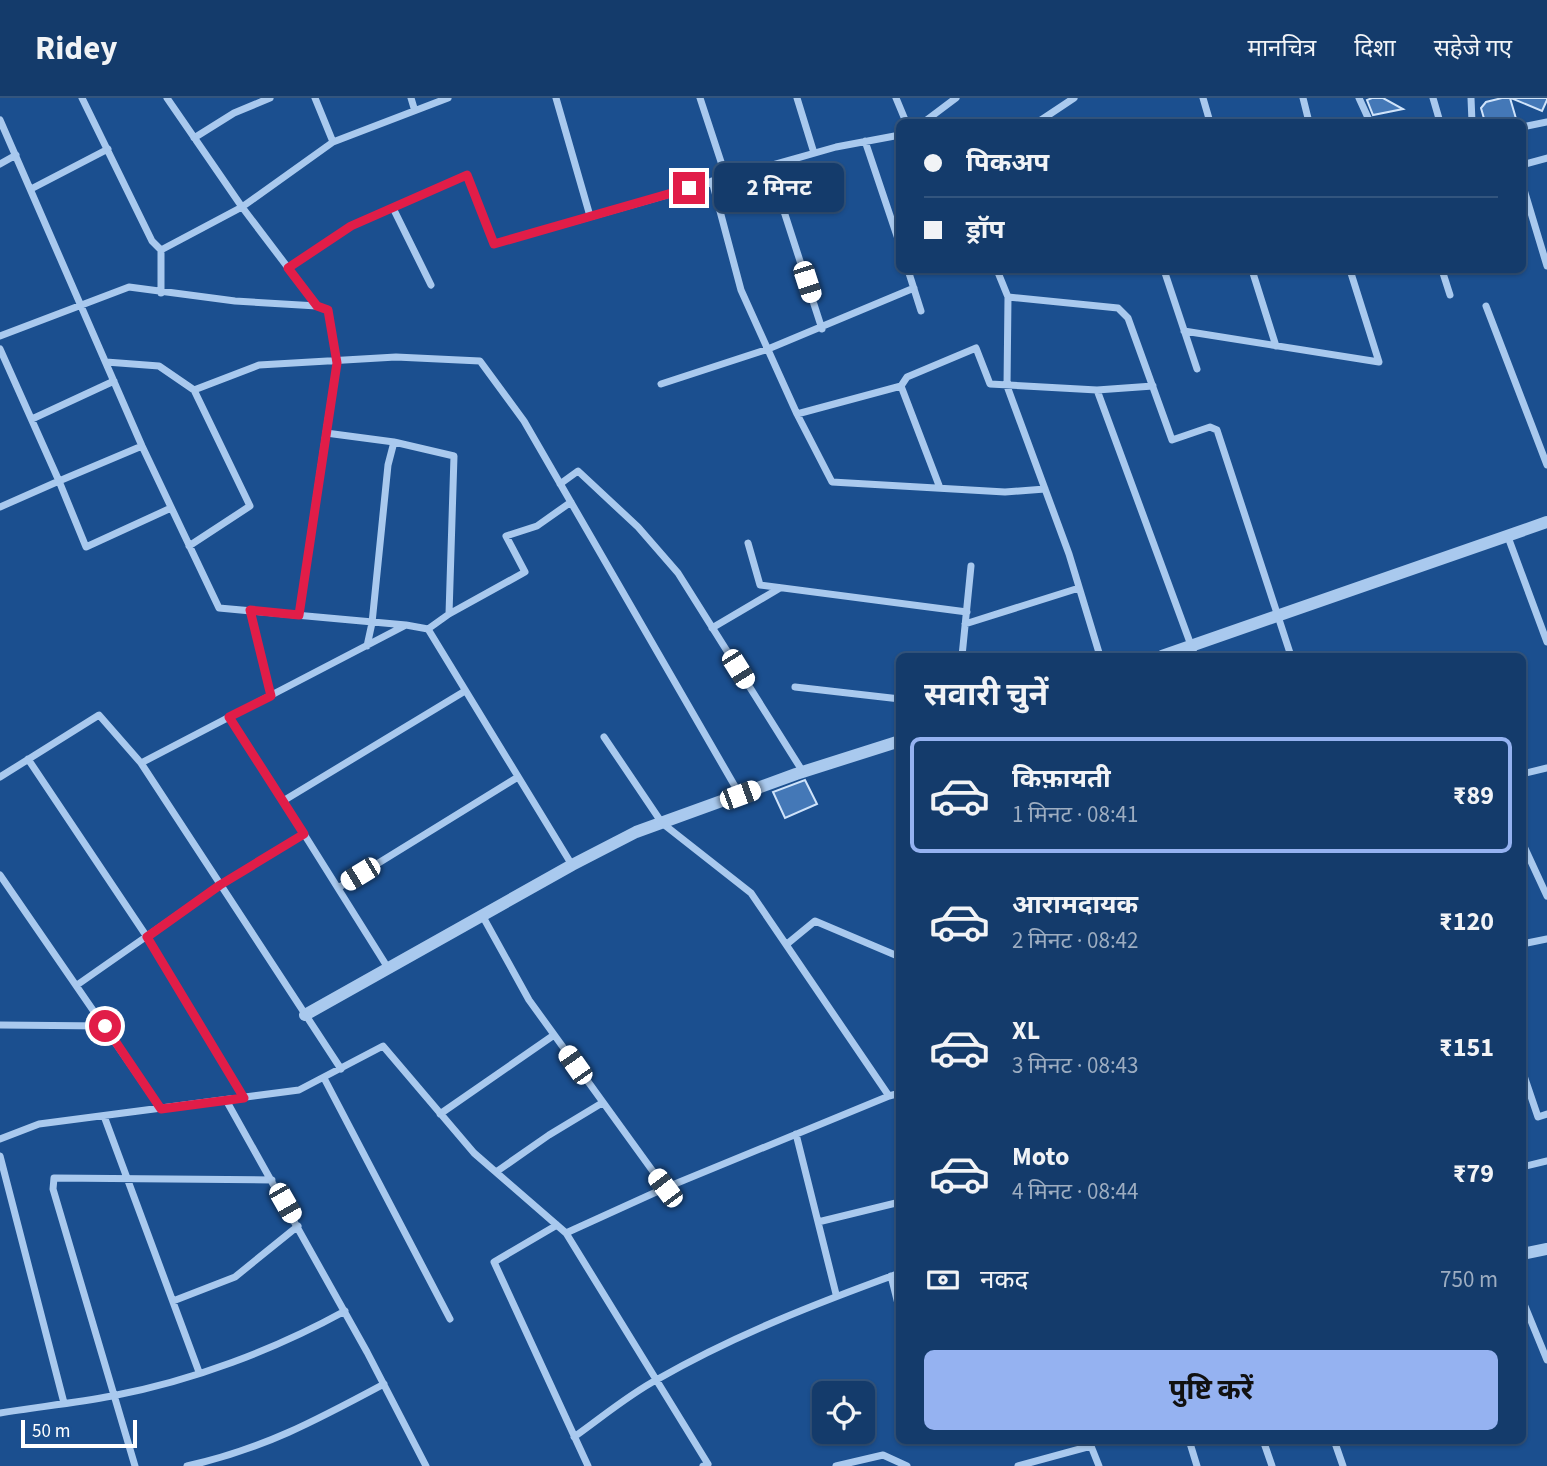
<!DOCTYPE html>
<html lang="hi">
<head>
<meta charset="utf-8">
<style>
  :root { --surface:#143b6b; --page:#214673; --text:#f1f3f6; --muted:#9dadc1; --line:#33557e; --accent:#95b2f1 }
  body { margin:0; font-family:"Source Sans 3","Noto Sans Devanagari",sans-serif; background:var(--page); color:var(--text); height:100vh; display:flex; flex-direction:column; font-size:26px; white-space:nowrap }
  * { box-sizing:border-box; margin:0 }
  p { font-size:23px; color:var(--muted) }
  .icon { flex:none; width:38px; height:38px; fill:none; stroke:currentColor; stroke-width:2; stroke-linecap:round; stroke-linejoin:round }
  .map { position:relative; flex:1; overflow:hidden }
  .panel { position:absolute; left:896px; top:555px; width:630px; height:791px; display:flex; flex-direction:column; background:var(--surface); border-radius:10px; box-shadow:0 2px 5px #0004,0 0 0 2px var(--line) }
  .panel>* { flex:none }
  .banner { position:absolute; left:896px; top:21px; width:630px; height:154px; border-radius:10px; box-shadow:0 2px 5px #0004,0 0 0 2px var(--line); display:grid; align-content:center; height:154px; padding:0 28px; background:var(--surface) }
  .buttons { position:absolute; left:812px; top:1283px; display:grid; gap:14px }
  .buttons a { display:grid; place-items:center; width:63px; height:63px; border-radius:10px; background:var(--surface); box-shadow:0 2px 5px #0004,0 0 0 2px var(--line); font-size:35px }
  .scale { position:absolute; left:21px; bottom:18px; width:116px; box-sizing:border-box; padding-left:7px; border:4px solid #fff; border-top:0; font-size:19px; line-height:24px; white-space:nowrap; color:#fff; -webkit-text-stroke:5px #1b4f8f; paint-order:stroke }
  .end { position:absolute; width:32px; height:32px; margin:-16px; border:9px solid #e11d48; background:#fff; box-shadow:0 0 0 4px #fff }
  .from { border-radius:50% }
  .bubble { position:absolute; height:49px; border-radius:10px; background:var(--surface); box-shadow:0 2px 5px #0004,0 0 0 2px var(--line); font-size:23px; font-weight:700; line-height:49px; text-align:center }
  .car { position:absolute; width:21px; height:42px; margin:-21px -10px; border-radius:9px; box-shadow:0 0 5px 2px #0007; background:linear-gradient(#fff 24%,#345 0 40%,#fff 0 76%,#345 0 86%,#fff 0) }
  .banner b { display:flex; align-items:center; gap:24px; height:66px; font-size:26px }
  .banner b+b { border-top:2px solid var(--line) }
  .banner i { width:18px; height:18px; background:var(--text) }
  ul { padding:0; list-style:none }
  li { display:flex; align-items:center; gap:21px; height:116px; margin:0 14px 10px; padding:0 14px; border:4px solid transparent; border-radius:10px }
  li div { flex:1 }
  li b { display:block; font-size:26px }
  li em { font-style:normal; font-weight:700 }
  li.current { border-color:var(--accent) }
  li>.icon { width:63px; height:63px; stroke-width:1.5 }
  h2 { padding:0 28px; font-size:32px; line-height:84px }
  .pay { display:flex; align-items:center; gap:18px; height:77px; padding:0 28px; font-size:26px }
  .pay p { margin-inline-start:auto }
  .cta { display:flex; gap:14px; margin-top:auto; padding:14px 28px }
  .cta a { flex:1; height:80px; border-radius:10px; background:var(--accent); color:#111; font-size:28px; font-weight:700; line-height:80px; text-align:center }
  header { display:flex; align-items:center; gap:42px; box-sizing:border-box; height:98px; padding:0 35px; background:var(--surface); border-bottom:2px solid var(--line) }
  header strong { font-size:33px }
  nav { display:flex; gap:38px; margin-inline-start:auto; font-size:24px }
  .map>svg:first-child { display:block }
</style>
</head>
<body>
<header>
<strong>Ridey</strong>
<nav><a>मानचित्र</a><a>दिशा</a><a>सहेजे गए</a></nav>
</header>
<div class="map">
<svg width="1547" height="1368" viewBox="0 0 1547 1368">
  <rect width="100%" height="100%" fill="#1b4f8f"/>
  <path fill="#4478b7" stroke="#cfe3fa" stroke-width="2" d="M1372 0H1383L1403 11 1373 17 1367 2Z
    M1502 0H1510L1517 24H1485L1481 10 1486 4Z
    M1511 0H1547V2L1542 13Z
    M805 682 817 706 785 720 773 694Z"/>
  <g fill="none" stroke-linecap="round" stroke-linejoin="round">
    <path stroke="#a9c9ee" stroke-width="7" d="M82 0 152 143 161 152V195
      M167 0 242 109 317 208 328 212 337 265 326 335 394 344 454 358 449 516 428 531
      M315 0 333 44
      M411 0 414 10
      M556 0 590 118
      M700 0 726 79
      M797 0 814 55
      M896 0 906 24
      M1203 0 1210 24
      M1303 0 1309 24
      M1359 0 1370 24
      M1433 0 1440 24
      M1471 0 1472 24
      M0 22 142 348 219 510 406 527
      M924 24 956 0
      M1038 24 1074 0
      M1522 29 1547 24
      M194 40 234 15 270 0
      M865 43 900 147
      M0 66 16 57
      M769 67 822 231
      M1522 67 1547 60
      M712 83 741 192 797 316 832 384 1005 394 1045 391
      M1522 85 1547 168
      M31 91 108 51
      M393 110 431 187
      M161 152 242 109 333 44 448 0
      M288 170 351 128 467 77 494 146 836 49 900 37
      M908 172 921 213
      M997 172 1008 199 1007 288 1069 456 1100 558
      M1164 172 1197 271
      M1252 172 1276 248
      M1442 172 1450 197
      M1008 199 1118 210 1128 220 1172 342 1210 329 1217 332 1291 558
      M1486 208 1547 367
      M1184 233 1379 264 1350 172
      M0 238 129 189 235 203 317 208
      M0 251 59 383 142 348
      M106 264 159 268 194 292 259 267 396 259 480 263 524 323 740 697
      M661 286 768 251 914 190
      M901 288 907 279 976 250 990 286 1097 292 1153 288
      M1097 292 1195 558
      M797 316 901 288 940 390
      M32 321 114 283
      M560 386 578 373 638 429 678 475 803 674
      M0 409 59 383 86 449 171 410
      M1508 439 1547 544
      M748 445 760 487 967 514
      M189 448 250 408 194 292
      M250 512 271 598
      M449 516 525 474 506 438 537 428 571 404
      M299 517 326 335
      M965 526 1079 490
      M712 530 780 490
      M367 548 372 525 388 367 394 344
      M962 558 971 468
      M795 589 900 601
      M604 639 662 725 751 795 889 998 900 995
      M28 661 147 839 244 1000
      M141 665 406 527 428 531 572 767
      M1522 676 1547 670
      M0 679 99 617 141 665 341 971
      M283 703 465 593
      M304 736 388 870
      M1522 744 1547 798
      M0 777 161 1011
      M338 790 518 679
      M482 817 529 902 665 1090 889 998
      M787 846 815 823 900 859
      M1522 846 1547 841
      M77 887 220 787 304 736 229 619
      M0 927 105 928
      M1522 972 1538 1019 1547 1016
      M324 980 450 1221
      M226 1002 367 1254 426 1368
      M440 1016 554 937
      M104 1018 199 1274
      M796 1036 836 1196
      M0 1041 39 1026 299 992 383 948 474 1055 566 1135 708 1366 703 1368
      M0 1058 64 1305
      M1522 1069 1547 1063
      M496 1074 549 1037 602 1005
      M818 1124 900 1104
      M557 1127 494 1164 588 1368
      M566 1135 665 1090
      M891 1178 900 1214
      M1522 1201 1547 1262
      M173 1203 235 1179 298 1128
      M0 1315C37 1309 75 1305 112 1298 192 1283 274 1252 345 1213
      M574 1339C601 1320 628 1297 658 1281 735 1237 817 1205 900 1175
      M1189 1342 1197 1368
      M1263 1342 1272 1368
      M1334 1342 1343 1368
      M135 1368 53 1091 54 1080 272 1082
      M187 1368C261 1352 317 1322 384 1286
      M836 1368 883 1357 907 1368
      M1018 1368 1091 1348 1099 1368"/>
    <path stroke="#a9c9ee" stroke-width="12" d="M1162 558 1547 424
      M305 917 572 767 636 734 796 676 900 643
      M1522 1156 1547 1151"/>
  </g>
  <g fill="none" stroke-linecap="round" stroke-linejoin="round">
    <path stroke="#e11d48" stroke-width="9" d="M105 928 161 1011 244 1000 147 839 220 787 304 736 229 619 271 598 250 512 299 517 337 265 328 212 317 208 288 170 351 128 467 77 494 146 689 90"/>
  </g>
</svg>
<div class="buttons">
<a><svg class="icon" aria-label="locate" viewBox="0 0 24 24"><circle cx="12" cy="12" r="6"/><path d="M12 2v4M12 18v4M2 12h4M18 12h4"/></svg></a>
</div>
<div class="scale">50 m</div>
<i class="end from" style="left:105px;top:928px"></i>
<i class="end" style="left:689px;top:90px"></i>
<div class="bubble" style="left:714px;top:65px;width:130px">2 मिनट</div>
<i class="car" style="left:807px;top:184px;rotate:162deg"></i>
<i class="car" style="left:738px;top:571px;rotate:148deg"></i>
<i class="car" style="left:740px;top:697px;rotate:70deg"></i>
<i class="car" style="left:360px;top:776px;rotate:239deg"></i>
<i class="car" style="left:575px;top:967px;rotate:325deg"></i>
<i class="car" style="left:665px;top:1090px;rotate:323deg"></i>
<i class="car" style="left:285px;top:1105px;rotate:150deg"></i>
<div class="banner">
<b><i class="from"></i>पिकअप</b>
<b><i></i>ड्रॉप</b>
</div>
<section class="panel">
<h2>सवारी चुनें</h2>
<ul>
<li class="current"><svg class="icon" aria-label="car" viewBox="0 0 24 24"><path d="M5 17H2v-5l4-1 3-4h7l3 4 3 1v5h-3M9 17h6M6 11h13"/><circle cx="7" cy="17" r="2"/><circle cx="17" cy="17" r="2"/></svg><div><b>किफ़ायती</b><p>1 मिनट · 08:41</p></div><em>₹89</em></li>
<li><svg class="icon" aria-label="car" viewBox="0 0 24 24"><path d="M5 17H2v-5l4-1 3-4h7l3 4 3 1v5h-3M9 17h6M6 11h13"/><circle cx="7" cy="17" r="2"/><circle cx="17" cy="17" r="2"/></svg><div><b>आरामदायक</b><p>2 मिनट · 08:42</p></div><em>₹120</em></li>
<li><svg class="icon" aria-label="car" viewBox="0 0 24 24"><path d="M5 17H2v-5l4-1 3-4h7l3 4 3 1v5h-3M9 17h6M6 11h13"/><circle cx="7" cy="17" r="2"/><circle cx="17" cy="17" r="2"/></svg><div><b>XL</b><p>3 मिनट · 08:43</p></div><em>₹151</em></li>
<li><svg class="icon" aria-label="car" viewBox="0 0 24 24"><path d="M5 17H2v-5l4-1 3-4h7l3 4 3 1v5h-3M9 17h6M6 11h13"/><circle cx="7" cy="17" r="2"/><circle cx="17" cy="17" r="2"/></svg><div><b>Moto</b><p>4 मिनट · 08:44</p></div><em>₹79</em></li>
</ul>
<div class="pay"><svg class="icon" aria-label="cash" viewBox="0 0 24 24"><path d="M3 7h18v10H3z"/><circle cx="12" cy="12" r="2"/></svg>नकद<p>750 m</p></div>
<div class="cta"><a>पुष्टि करें</a></div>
</section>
</div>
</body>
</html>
